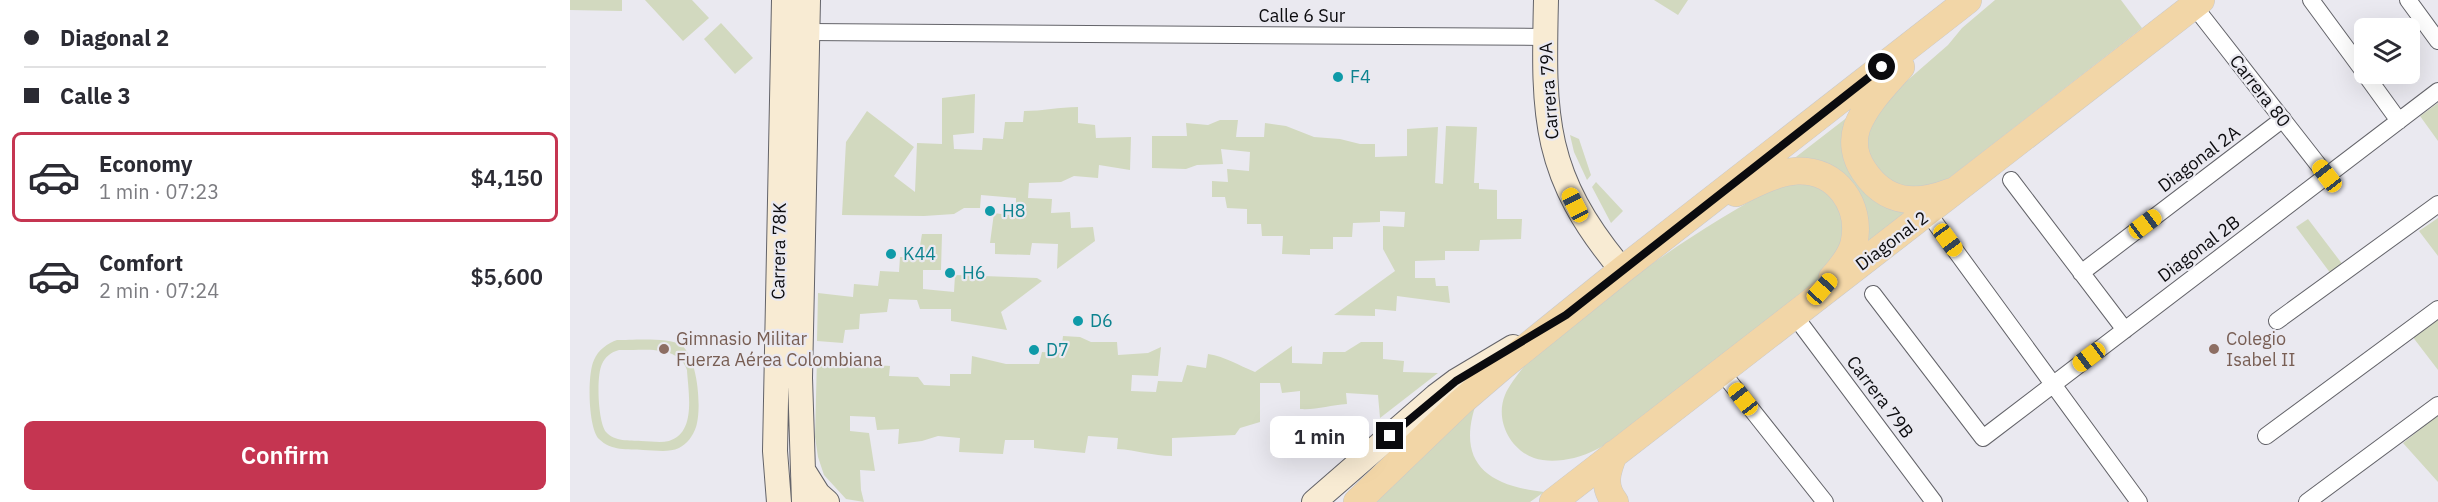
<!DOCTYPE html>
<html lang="en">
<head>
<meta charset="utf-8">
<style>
  :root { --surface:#fff; --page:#f7f7f7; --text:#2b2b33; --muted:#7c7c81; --line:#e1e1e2; --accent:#c53551 }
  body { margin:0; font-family:"IBM Plex Sans",sans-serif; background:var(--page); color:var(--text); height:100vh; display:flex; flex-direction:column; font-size:22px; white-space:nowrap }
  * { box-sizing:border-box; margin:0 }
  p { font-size:20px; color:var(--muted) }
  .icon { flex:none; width:33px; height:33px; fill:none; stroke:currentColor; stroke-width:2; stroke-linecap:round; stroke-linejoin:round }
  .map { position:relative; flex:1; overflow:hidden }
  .sheet { display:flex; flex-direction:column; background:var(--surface); width:570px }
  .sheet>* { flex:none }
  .banner { display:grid; align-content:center; height:132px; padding:0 24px; background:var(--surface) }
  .controls { position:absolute; left:1784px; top:18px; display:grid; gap:12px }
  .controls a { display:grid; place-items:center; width:66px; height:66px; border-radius:9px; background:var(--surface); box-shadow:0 6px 24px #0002; font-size:30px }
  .end { position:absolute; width:27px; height:27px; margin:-14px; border:8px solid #0b0b0e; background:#fff; box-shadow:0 0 0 3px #fff }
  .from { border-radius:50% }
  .bubble { position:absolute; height:42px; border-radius:9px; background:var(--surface); box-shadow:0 6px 24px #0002; font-size:20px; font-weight:600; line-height:42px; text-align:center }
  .car { position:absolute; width:18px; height:36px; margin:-18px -9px; border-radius:8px; box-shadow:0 0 4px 2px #0007; background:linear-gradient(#f5c518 24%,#345 0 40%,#f5c518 0 76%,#345 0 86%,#f5c518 0) }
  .banner b { display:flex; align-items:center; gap:21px; height:57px; font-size:22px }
  .banner b+b { border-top:2px solid var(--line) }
  .banner i { width:15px; height:15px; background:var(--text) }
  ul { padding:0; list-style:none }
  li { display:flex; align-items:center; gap:18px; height:90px; margin:0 12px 9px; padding:0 12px; border:3px solid transparent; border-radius:9px }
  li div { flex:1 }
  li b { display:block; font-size:22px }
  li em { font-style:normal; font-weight:600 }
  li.current { border-color:var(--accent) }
  li>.icon { width:54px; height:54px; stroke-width:1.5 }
  .primary-button { display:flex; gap:12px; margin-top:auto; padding:12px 24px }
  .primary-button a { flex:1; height:69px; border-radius:9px; background:var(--accent); color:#fff; font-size:24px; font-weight:600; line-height:69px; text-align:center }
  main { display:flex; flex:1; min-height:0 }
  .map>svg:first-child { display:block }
</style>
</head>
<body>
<main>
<section class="sheet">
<div class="banner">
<b><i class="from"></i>Diagonal 2</b>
<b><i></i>Calle 3</b>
</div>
<ul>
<li class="current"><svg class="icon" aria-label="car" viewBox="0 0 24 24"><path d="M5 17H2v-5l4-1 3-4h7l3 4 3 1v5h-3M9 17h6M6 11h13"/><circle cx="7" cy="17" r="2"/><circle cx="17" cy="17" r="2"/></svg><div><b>Economy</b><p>1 min · 07:23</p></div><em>$4,150</em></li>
<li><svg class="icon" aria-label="car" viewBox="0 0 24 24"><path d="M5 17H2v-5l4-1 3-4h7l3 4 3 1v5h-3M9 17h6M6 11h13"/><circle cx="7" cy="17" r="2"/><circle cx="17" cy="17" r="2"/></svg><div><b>Comfort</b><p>2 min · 07:24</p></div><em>$5,600</em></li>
</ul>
<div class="primary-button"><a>Confirm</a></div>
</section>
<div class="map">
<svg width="1868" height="502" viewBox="0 0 1868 502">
  <rect width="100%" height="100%" fill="#eae9f0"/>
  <path fill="#d2d9bf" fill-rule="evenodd" d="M0 0H52V11L0 10Z
    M75 0H122L139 18 113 41Z
    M1084 0H1118L1108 15Z
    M1425 0H1551L1572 28 1370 185 1323 188 1297 164 1296 127 1308 106 1378 45 1392 28Z
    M151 23 183 58 165 74 134 39Z
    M405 94 404 133 383 135 384 149 412 150 413 138 433 139 435 122H453L454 111C473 111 489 107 508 107V123L525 125 526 138 561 137 560 170 529 165 528 178 504 176 491 182 459 183 458 198 482 199 481 213 500 212 501 228 523 227 525 241 487 269 488 244 462 243 460 255 425 254V243H420L424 213 446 216V198L411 195 410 208H394L384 214 354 216 272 215 276 142 297 111 344 147 324 176 345 192 347 143 372 144V98Z
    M1868 103V141L1850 116Z
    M1288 109 1277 137 1347 214 1290 256 1298 231 1222 160Z
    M650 120H668L666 137H694L695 123 716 126 744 137 770 139 790 144H805V157L837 156V129L868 127 865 183 873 184 876 126 907 127 904 183H909V189L927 190V219H952L951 239 910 240 909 251H875V260L845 261V278H865L866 286H878L880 303 827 296 826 311 805 309V316L764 315 825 271 813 249V226L834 227 835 212 810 211V222L783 223 782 237H763V249H740V255L712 254 713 236H692L691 224H677V209L657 208 655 197H642V181L658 182 657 169 679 171 680 152 651 149 653 164 627 165 616 169 582 168V136H617L616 123 638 125Z
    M1000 135 1009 139 1021 175 1017 180 1004 152Z
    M1227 176 1263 193 1279 237 1254 275 1050 437C1035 445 1020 454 1004 458 991 461 976 462 964 458 939 449 925 419 935 395 941 380 968 349 980 338 998 322 1020 309 1039 295 1099 250 1160 210 1227 176Z
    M1026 182 1053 211 1041 223 1022 187Z
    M1868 218V256L1849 231Z
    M1738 219 1773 265 1761 274 1726 227Z
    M352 234H372L371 270H353V289L384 292 385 275 467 278 472 281 431 312 437 330 381 321V309H350L347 300 319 299 317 312 290 314 289 329 275 330 273 343 247 341 248 293 283 297 284 284 308 286 310 271 329 272 330 257H348Z
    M1868 318V370L1842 336Z
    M493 336 510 337 521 342H547L548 355 578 353 591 347 588 376 562 375 561 391 586 392 588 381 612 382 617 365 636 368 638 354C656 357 668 365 685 372L722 346V363L752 364 753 352H775L791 342H813V359L834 361 833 372 868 373 810 418 808 395 776 393 777 404C760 405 747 410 730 409V391L712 393 710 383H690V422L670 428 665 435 602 438V456C583 456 567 450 547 449L548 438 518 436 515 453 464 448V440H435L433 454 389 452 390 438 368 436 352 441 328 444 329 429 307 430 305 417 280 416V431L299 433 305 471 290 470 291 490 294 502 276 499 254 475 248 457 245 437 247 357 279 358 292 364 320 366 319 376 348 377 354 385 380 386V374H401L402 356 436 364H469L472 352 491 353Z
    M47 340C62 340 99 337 111 345 128 357 132 409 126 427 123 436 117 444 109 448 98 453 84 450 73 450 58 449 41 451 29 439 18 428 17 374 24 360 28 350 38 343 47 340ZM49 350C72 351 108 344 117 370 118 391 127 433 99 441 90 443 80 441 71 441 59 440 45 442 36 432 28 422 26 376 32 364 35 357 41 352 49 350Z
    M910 393C884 457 910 485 974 492L960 502H794Z
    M1868 415V482L1833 443Z"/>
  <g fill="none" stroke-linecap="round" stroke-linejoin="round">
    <g stroke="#636369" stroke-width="18">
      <path id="street" d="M1741 0 1794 72
        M1838 0 1868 41
        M1624 6 1757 176
        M238 32 975 37
        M1795 74 1829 121
        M1441 180 1555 330
        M1358 213 1569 502
        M1511 273 1713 119
        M1303 294 1413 438 1868 91
        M1224 315 1364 502
        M1707 321 1868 204
        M1151 371 1255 502
        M1696 436 1868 309
        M1737 502 1868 405"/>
    </g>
    <g stroke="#636369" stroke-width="26">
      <path id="secondary" d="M976 0C973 118 973 176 1052 270
        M233 470 248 494 257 502
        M209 502 205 451 214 0
        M234 502 230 378 238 0
        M744 502 866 396 886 381 943 347"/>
    </g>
    <g stroke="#c9c9ca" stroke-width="28">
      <path id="primary" d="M1331 67C1315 85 1296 104 1287 127 1282 142 1285 158 1294 171 1316 204 1346 205 1380 192
        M1166 193C1184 184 1207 172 1227 171 1267 169 1292 206 1284 243 1281 256 1271 268 1262 278
        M1044 454C1037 471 1032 486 1045 502
        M787 502 891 402 933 366 1052 270 1398 0
        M983 502 1631 0"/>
    </g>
    <use href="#street" stroke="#fff" stroke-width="16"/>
    <use href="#secondary" stroke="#f8ebd3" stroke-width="24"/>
    <use href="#primary" stroke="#f2d6a7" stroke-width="27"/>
  </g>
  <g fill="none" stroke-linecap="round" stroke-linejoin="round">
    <path stroke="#0b0b0e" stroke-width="8" d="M820 436 886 381 996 315 1312 67"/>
  </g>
  <g fill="#0f9aa8" stroke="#eae9f0" stroke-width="2">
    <circle cx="768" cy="77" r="6"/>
    <circle cx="420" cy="211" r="6"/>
    <circle cx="321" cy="254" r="6"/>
    <circle cx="380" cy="273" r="6"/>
    <circle cx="508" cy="321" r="6"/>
    <circle cx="464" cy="350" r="6"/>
  </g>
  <g fill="#8d6e63" stroke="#eae9f0" stroke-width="2">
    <circle cx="94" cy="349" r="6"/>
    <circle cx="1644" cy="349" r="6"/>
  </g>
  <g text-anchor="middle" stroke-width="4.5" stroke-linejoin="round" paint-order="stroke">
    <g font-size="18" fill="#0b0b0e" stroke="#eae9f0">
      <text x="732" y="22">Calle 6 Sur</text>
      <text transform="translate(979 91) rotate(-94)" y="6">Carrera 79A</text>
      <text transform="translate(1690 91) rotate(52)" y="6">Carrera 80</text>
      <text transform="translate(1629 159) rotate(-37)" y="6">Diagonal 2A</text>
      <text transform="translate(1322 241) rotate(-37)" y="6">Diagonal 2</text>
      <text transform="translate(1629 249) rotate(-37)" y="6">Diagonal 2B</text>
      <text transform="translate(209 251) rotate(-89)" y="6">Carrera 78K</text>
      <text transform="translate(1310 397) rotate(53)" y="6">Carrera 79B</text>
    </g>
    <g font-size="18" fill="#0d838f" stroke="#eae9f0" text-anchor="start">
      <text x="780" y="83">F4</text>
      <text x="432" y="217">H8</text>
      <text x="333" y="260">K44</text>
      <text x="392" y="279">H6</text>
      <text x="520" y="327">D6</text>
      <text x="476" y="356">D7</text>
    </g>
    <g font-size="18" fill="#785e54" stroke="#eae9f0" text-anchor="start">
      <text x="106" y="345">Gimnasio Militar<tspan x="106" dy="21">Fuerza Aérea Colombiana</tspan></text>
      <text x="1656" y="345">Colegio<tspan x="1656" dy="21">Isabel II</tspan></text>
    </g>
  </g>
</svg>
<div class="controls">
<a><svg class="icon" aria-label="layers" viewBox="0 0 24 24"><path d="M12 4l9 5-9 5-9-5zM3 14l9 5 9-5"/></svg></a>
</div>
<i class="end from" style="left:1312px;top:67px"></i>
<i class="end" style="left:820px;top:436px"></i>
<div class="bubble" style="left:700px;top:416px;width:99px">1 min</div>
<i class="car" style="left:1757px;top:176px;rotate:322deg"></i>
<i class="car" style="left:1005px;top:205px;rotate:333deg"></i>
<i class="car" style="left:1575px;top:224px;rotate:53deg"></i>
<i class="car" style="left:1378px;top:240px;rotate:144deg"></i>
<i class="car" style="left:1252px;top:289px;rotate:42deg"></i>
<i class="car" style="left:1519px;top:357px;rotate:233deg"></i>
<i class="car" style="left:1173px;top:399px;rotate:322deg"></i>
</div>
</main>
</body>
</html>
